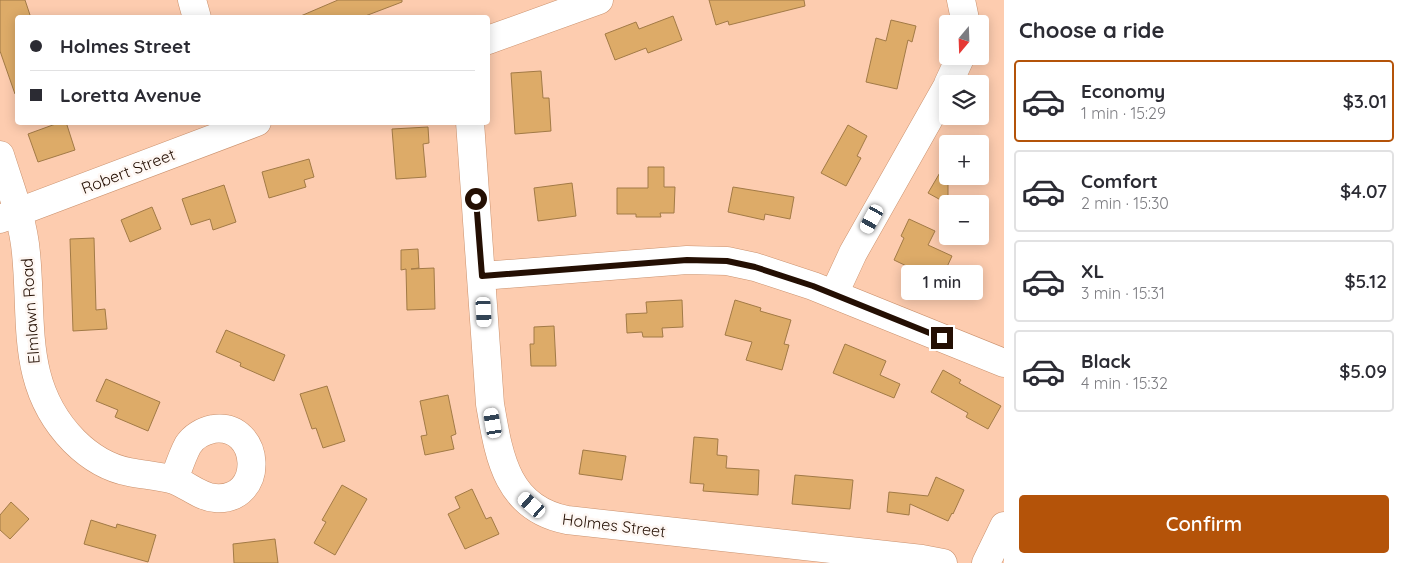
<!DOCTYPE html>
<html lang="en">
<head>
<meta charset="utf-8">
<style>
  :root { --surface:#fff; --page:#f7f7f7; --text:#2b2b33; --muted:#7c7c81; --line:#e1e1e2; --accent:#b45309 }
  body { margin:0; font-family:Quicksand,sans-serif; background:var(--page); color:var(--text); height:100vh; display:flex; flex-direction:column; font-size:19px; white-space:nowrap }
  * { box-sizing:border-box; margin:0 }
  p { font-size:16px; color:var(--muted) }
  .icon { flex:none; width:28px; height:28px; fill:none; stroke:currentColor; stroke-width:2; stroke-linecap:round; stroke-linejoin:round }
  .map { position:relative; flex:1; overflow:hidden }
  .sheet { display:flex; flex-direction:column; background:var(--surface); width:400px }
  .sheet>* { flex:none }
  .hud { position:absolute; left:15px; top:15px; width:475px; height:110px; border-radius:5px; box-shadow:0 2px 12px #0003; display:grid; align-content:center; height:110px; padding:0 15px; background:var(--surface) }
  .needle { width:32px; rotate:199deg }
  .tools { position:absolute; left:939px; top:15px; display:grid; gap:10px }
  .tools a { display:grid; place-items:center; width:50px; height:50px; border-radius:5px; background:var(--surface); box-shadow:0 2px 12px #0003; font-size:25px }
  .end { position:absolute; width:22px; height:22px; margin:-11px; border:6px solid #240f03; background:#fff; box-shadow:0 0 0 2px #fff }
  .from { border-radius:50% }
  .bubble { position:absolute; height:35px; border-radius:5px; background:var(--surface); box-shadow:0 2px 12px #0003; font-size:16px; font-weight:600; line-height:35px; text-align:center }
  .car { position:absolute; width:15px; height:30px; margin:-15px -8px; border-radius:6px; box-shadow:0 0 4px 1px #0007; background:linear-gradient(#fff 24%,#345 0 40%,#fff 0 76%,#345 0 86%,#fff 0) }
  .hud b { display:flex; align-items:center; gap:18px; height:48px; font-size:19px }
  .hud b+b { border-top:1px solid var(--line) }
  .hud i { width:12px; height:12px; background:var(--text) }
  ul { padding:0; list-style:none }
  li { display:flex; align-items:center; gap:15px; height:82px; margin:0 10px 8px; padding:0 5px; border:2px solid var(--line); border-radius:5px }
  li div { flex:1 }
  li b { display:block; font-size:19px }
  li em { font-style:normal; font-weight:600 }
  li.active { border-color:var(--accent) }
  li>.icon { width:45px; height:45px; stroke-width:1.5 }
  h2 { padding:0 15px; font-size:22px; line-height:60px }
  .primary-button { display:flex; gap:10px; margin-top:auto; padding:10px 15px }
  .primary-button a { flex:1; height:58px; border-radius:5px; background:var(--accent); color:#fff; font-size:20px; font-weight:600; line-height:58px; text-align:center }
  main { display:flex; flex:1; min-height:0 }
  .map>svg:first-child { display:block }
</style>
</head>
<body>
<main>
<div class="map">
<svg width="1004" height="563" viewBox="0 0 1004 563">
  <rect width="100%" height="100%" fill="#fdccaf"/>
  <path fill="#ddab68" stroke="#a27a46" d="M0 0H25L31 18H18V93L15 94 0 51Z
    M338 0H402V2L360 18H296Z
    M709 0H804L805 6 729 25 728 21 716 25Z
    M673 16 682 40 648 53 646 48 615 60 605 34 636 22 639 29Z
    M891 20 916 26 912 42 908 40 897 89 866 82 876 38 886 41Z
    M541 71 543 98H549L551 131 515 134 511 73Z
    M61 122H66L75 150 38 162 28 134Z
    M848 125 867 136 857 156 861 158 846 186 821 173Z
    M428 127 429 143 423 144 426 177 396 179 392 129Z
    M309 159 314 177 304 180 306 187 269 198 262 172Z
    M948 159V204L928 193Z
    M648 167H664V187H675L674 213H660L661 217H636V214H617V188H648Z
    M572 183 576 216 538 221 534 188Z
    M224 185 236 222 213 230 210 219 191 225 182 199Z
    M733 187 794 197 790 219 765 214 764 220 728 212Z
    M152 207 161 229 130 242 121 220Z
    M909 219 935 231 928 245 952 256 940 282 894 260 904 238 901 236Z
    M94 238 96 310 105 309 107 329 73 331 70 239Z
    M418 249 419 268 411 269 434 268 435 309 407 310 406 269 401 270V250Z
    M682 300 683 327 662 328 663 337H643L642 332 627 333 626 314 647 313 646 302Z
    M735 300 761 308 760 311 791 320 784 344 789 345 782 370 746 360 752 342 725 335Z
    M554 326 556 366H531L530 344H534V327Z
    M226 330 285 355 274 381 240 366 241 363 216 352Z
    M845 344 886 361 880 375 900 384 894 398 833 373Z
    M943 370 961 380 959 383 1001 406 988 429 966 417 968 413 931 392Z
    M106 379 160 402 148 431 115 417 118 410 96 401Z
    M327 386 345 441 323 448 316 428 312 429 300 394Z
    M448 395 456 434 451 436 454 449 425 455 421 436 427 435 420 401Z
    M694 437 718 439 717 455 727 456 726 468 759 470 758 495 703 491 704 484 690 483Z
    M583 450 626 456 622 480 579 474Z
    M795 475 853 480 850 509 792 504Z
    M936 477 964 490 953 514 952 513 948 521 910 504 909 515 887 512 889 492 928 496Z
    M342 485 367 499 335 555 314 543 326 522 322 520Z
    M472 489 486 519 491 517 499 534 465 549 448 514 460 508 455 497Z
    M11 502 29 519 10 539 0 530V515Z
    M91 520 116 528 117 524 156 535 148 562 84 544Z
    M275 539 278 563H234L233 544Z"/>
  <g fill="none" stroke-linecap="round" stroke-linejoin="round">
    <g stroke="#ca916d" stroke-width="29">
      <path id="minor" d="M192 0 197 18
        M961 0 966 24
        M488 40 599 0
        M948 84 961 56
        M470 122 490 404C499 456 506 508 567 520L922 559 943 563
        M0 155C10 187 23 219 26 253 33 323 20 386 74 441 89 456 108 468 129 472 144 475 160 476 174 480 188 485 200 497 215 498 266 502 262 422 213 429 203 431 193 437 188 445 182 456 178 469 174 480
        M0 219 257 122
        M482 276 687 260 727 261 755 267 813 286 1004 363
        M834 294 853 253 948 85
        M986 563 1004 526"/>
    </g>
    <use href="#minor" stroke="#fff" stroke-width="28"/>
  </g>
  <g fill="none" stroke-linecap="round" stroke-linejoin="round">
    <path stroke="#240f03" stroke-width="6" d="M476 199 482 276 687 260 727 261 755 267 813 286 942 338"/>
  </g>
  <g text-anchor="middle" stroke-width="5" stroke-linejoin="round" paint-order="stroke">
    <g font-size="16" fill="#240f03" stroke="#fef7f3">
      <text transform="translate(128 171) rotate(-21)" y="6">Robert Street</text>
      <text transform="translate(30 311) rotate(-94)" y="6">Elmlawn Road</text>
      <text transform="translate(614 525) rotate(7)" y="6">Holmes Street</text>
    </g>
  </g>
</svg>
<div class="tools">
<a><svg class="needle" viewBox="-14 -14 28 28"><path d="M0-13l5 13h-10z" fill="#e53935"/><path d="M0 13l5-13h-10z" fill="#7c7c81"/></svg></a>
<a><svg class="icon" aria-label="layers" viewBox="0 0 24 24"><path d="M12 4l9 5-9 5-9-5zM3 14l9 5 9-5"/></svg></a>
<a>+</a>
<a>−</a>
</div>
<i class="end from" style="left:476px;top:199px"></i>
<i class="end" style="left:942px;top:338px"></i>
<div class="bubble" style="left:901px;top:265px;width:82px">1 min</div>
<i class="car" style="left:872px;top:219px;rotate:209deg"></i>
<i class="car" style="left:484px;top:312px;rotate:177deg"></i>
<i class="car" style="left:493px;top:423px;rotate:350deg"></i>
<i class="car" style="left:532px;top:505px;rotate:311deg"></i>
<div class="hud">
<b><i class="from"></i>Holmes Street</b>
<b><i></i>Loretta Avenue</b>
</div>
</div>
<section class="sheet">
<h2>Choose a ride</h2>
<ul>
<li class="active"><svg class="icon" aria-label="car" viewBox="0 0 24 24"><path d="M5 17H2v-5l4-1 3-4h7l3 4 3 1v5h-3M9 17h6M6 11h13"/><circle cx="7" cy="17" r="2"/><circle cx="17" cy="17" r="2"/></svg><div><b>Economy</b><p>1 min · 15:29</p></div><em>$3.01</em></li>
<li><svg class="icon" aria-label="car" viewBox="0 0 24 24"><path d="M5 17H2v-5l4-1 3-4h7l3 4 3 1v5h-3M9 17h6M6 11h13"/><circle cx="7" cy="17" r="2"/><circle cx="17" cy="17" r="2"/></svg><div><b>Comfort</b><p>2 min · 15:30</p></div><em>$4.07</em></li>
<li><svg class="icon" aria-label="car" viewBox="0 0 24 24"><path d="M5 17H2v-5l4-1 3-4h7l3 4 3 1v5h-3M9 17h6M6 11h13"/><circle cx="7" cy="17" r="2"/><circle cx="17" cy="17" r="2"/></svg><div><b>XL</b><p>3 min · 15:31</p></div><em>$5.12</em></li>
<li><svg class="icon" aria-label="car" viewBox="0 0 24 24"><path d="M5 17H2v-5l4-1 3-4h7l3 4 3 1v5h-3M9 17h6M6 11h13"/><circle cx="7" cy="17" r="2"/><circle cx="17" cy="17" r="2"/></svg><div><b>Black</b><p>4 min · 15:32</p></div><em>$5.09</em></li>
</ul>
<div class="primary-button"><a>Confirm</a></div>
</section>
</main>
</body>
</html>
